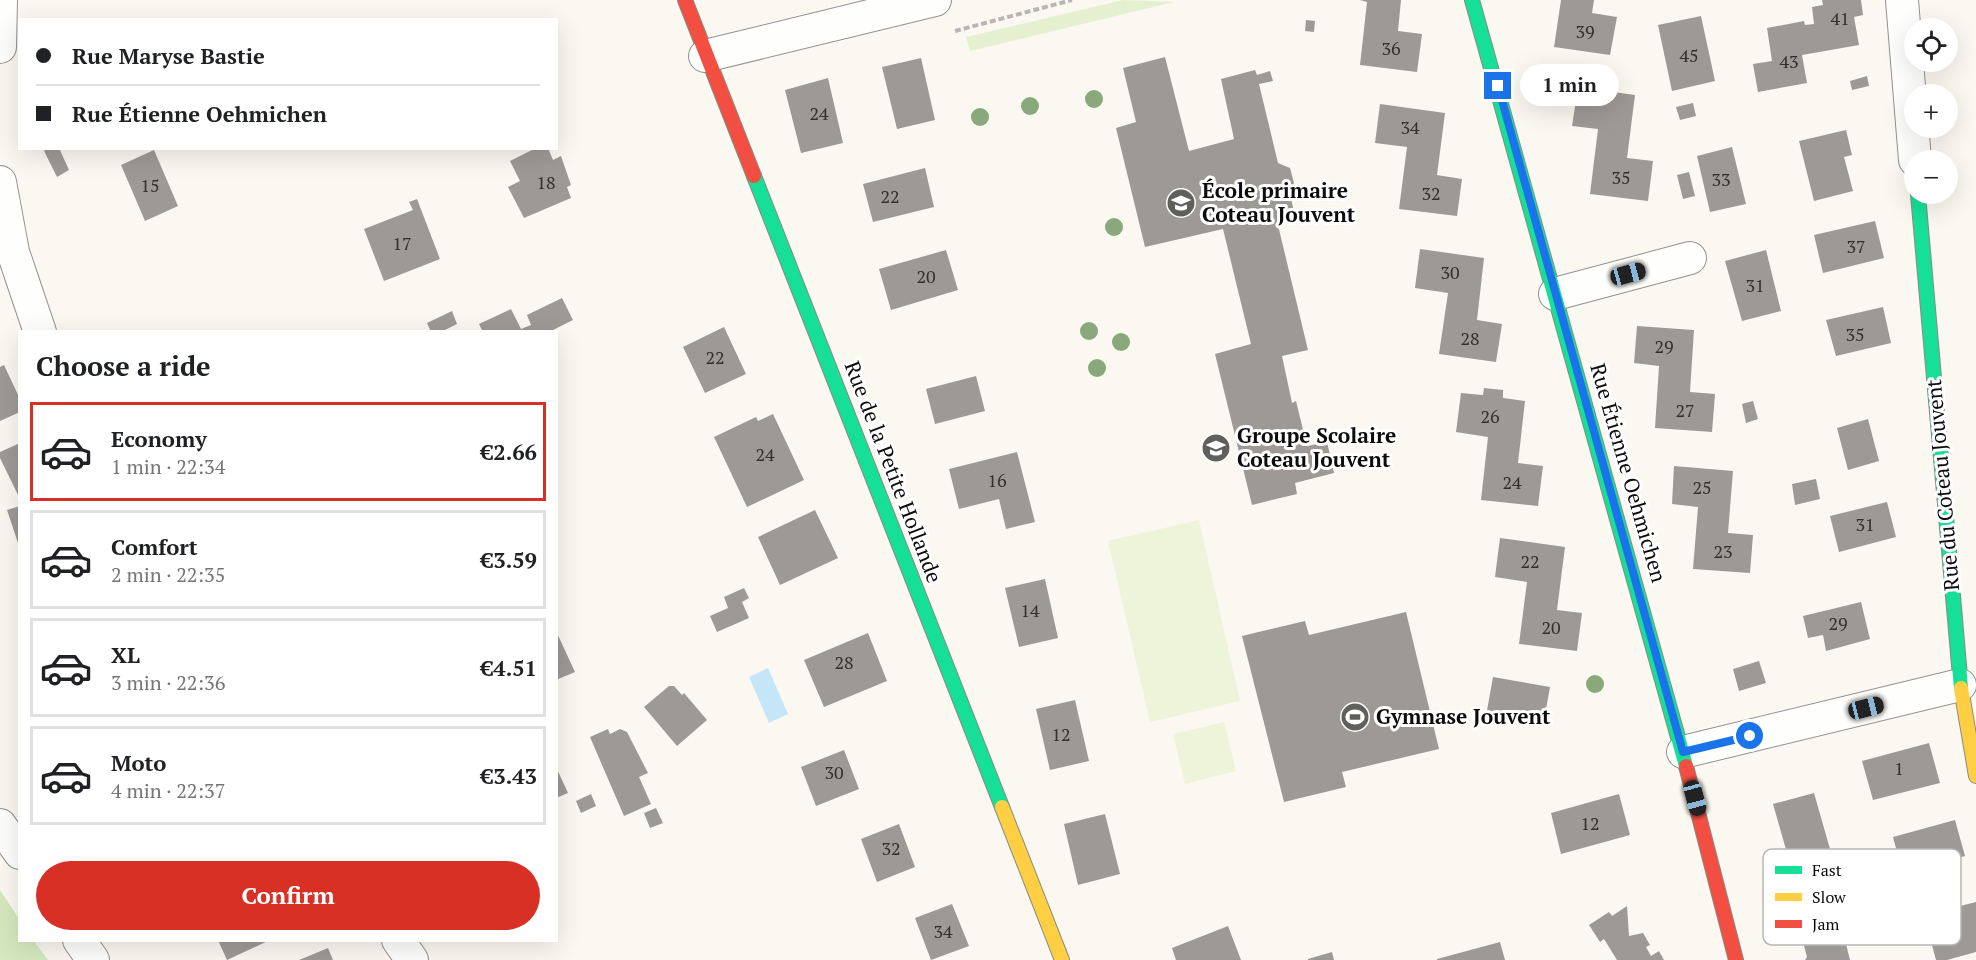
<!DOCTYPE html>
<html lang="en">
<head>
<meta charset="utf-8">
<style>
  :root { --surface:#fff; --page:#f6f6f6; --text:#202124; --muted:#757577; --line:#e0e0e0; --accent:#d93025 }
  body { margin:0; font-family:"PT Serif",serif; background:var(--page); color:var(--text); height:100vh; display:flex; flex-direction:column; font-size:22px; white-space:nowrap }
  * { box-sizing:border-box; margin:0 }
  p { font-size:20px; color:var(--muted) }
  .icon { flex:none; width:33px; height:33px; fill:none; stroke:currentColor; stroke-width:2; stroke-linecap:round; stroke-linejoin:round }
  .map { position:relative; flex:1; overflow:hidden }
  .drawer { position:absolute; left:18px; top:330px; width:540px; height:612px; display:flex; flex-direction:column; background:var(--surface); border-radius:0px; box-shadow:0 6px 24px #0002 }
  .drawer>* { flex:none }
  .banner { position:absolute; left:18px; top:18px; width:540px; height:132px; border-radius:0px; box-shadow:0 6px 24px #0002; display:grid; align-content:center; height:132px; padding:0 18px; background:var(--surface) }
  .tools { position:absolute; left:1904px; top:18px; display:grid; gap:12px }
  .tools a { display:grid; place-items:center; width:54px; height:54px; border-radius:50%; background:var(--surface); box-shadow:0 6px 24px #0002; font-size:30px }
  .end { position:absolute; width:27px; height:27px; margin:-14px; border:8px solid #1a73e8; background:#fff; box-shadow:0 0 0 3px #fff }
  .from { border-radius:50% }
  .bubble { position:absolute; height:42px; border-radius:21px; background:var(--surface); box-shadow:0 6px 24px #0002; font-size:20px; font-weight:700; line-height:42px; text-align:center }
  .car { position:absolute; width:18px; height:36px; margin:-18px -9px; border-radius:8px; box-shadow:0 0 4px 2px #0007; background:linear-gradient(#222 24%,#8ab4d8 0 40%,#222 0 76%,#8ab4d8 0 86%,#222 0) }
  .banner b { display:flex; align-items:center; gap:21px; height:57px; font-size:22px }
  .banner b+b { border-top:2px solid var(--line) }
  .banner i { width:15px; height:15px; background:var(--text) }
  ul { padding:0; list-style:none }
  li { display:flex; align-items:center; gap:18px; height:99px; margin:0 12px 9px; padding:0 6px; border:3px solid var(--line); border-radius:0px }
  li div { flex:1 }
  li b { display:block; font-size:22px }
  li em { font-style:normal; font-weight:700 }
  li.on { border-color:var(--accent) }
  li>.icon { width:54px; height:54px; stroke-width:1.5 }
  h2 { padding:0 18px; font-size:27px; line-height:72px }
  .action { display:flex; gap:12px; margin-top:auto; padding:12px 18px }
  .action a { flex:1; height:69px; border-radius:36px; background:var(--accent); color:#fff; font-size:24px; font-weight:700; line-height:69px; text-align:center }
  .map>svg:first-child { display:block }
</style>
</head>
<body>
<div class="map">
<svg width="1976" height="960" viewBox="0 0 1976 960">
  <rect width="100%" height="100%" fill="#faf8f0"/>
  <path fill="#e4f0cf" d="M1123 0 1174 2 970 51 966 37Z"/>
  <path fill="#d5e8bd" d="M0 890 19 919 20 940 34 941 48 960H0Z"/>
  <path fill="#eef4d9" d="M1199 520 1240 701 1150 722 1108 541Z
    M1224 722 1236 771 1185 784 1173 734Z"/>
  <path fill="#c5e6f6" d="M768 668 788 714 769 723 749 677Z"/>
  <path fill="#9d9a96" d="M1360 0H1401L1398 31 1422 34 1417 72 1360 65 1367 2Z
    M1561 0H1594L1592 13 1617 17 1610 55 1554 47Z
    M1822 0H1861L1863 15 1854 17 1859 45 1802 55 1807 83 1758 92 1753 64 1772 61 1767 28 1804 21 1805 25 1814 24 1812 7 1823 5Z
    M1701 16 1715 81 1672 91 1658 25Z
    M1306 20 1315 21 1314 32 1305 31Z
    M1165 57 1189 151 1234 139 1221 79 1255 70 1257 75 1270 71 1273 81 1259 84 1278 163 1290 168 1294 183 1289 191 1293 207 1286 219 1277 221 1308 350 1282 356 1292 403 1296 401 1307 446 1327 442 1334 473 1295 483 1297 494 1252 505 1215 354 1251 344 1223 229 1145 247 1116 128 1136 122 1123 68Z
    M921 58 935 120 897 129 882 67Z
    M1867 76 1869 86 1852 90 1850 81Z
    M828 78 843 143 801 153 785 90Z
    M1578 87 1635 95 1627 158 1653 161 1648 201 1590 194 1598 129 1572 126Z
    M1693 103 1696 116 1680 120 1676 107Z
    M1380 104 1445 113 1437 175 1462 179 1457 216 1399 209 1407 147 1375 143Z
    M1846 130 1852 155 1844 157 1853 191 1814 201 1799 141Z
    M1732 147 1746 204 1710 212 1697 156Z
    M48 148H59L69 170 57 177 44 151Z
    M536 148H548L553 160 561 156 571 185 567 187 571 198 524 218 508 187 520 181 510 161Z
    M154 150 178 206 145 221 121 165Z
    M925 168 934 207 873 222 863 184Z
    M1689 172 1695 196 1683 199 1677 175Z
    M417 199 440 259 384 281 364 229 413 210 409 202Z
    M1875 221 1884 258 1823 273 1814 235Z
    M1420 249 1484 258 1477 320 1502 324 1496 362 1439 354 1448 293 1415 288Z
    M946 250 958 290 891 310 879 269Z
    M1766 250 1781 311 1742 321 1725 261Z
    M562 298 573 320 549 332H483L479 324 511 309 521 329 531 325 527 315Z
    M1883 307 1891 343 1836 356 1826 320Z
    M452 311 457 324 441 332H431L427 323Z
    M1637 326 1694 330 1690 392 1715 394 1712 432 1655 428 1659 366 1634 363Z
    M724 327 746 374 705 393 683 347Z
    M4 365 20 399V412L0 421V367Z
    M976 376 985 411 935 424 926 389Z
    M1484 388 1503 390V398L1525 401 1518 463 1543 466 1538 506 1481 500 1488 437 1456 432 1461 393 1483 395Z
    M1753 401 1758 419 1746 423 1742 404Z
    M773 414 804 480 747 507 714 437 756 417 758 421Z
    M1868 419 1879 461 1848 470 1837 428Z
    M20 443V499L0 458V452Z
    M1017 452 1035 522 1006 529 999 499 959 509 949 469Z
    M1674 466 1733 471 1728 533 1753 535 1750 573 1693 569 1698 507 1672 504Z
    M1816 479 1820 499 1795 505 1792 484Z
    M1887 502 1896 537 1839 552 1830 516Z
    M20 506V546H19L7 510Z
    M815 510 838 558 780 585 758 537Z
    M1500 538 1565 547 1557 610 1582 613 1577 651 1519 644 1527 582 1495 577Z
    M1045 579 1058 638 1019 647 1005 588Z
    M744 588 749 598 742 602 749 618 717 632 710 616 728 608 724 597Z
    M1861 602 1870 639 1826 651 1823 635 1808 638 1803 616Z
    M1406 612 1439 749 1342 772 1346 787 1284 802 1242 636 1305 621 1309 635Z
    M556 631 575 672 556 680Z
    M868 633 887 681 824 707 804 660Z
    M1759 661 1766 683 1739 691 1733 669Z
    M1493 677 1550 687 1543 726 1486 716Z
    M669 686H674L682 695 684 693 707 720 677 746 644 707Z
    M1075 700 1089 761 1050 770 1036 709Z
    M608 729 610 734 620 729 627 732 648 773 639 777 651 804 624 816 590 737Z
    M1929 743 1940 783 1873 800 1862 761Z
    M844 750 859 789 816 806 801 767Z
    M556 767 568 793 556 798Z
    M1814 793 1830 849 1789 860 1773 804Z
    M591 794 596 806 581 813 576 801Z
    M1619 794 1630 835 1561 854 1551 813Z
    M656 808 663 823 650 828 644 813Z
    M1105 814 1120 874 1078 885 1064 824Z
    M1955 820 1965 856 1903 874 1893 837Z
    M899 824 915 867 877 882 861 839Z
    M1976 902V952L1947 960H1936L1927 927 1955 920 1952 908Z
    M952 904 969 946 931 960 915 918Z
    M1627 906 1629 936 1643 933 1650 945 1646 947 1651 956 1659 951 1664 960H1617L1604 939 1600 942 1589 925 1609 912 1612 916Z
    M1839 916 1850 960H1805L1807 957 1799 927Z
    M1228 926 1241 960H1176L1172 948Z
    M218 940H270L227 960Z
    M1500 942 1505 960H1437V959Z
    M328 948 333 960H299Z
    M1332 952 1334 960H1308V959Z"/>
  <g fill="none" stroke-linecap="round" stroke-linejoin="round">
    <g stroke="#93928f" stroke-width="34">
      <path id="street" d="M1902 0 1915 160
        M0 47 1 0
        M705 56 935 0
        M0 182 13 252 40 332
        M1555 294 1690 258
        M1683 752 1960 685
        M0 825 20 853
        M79 940 93 960
        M398 940 412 960"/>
    </g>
    <g stroke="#8a8985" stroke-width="16">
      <path id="fast" d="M1472 0 1686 766
        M754 176 1002 807
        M1918 194 1961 688"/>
    </g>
    <g stroke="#8a8985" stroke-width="16">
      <path id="slow" d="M1961 688 1976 776
        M1002 807 1062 960"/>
    </g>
    <g stroke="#8a8985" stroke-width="16">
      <path id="jam" d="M685 0 754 176
        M1686 766 1736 960"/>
    </g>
    <path stroke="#b7b7b5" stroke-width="4" stroke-dasharray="6 3" stroke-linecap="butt" d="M955 31 1072 0"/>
    <use href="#street" stroke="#fefefd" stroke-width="32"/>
    <use href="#fast" stroke="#16e098" stroke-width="14"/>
    <use href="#slow" stroke="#ffcf43" stroke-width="14"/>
    <use href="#jam" stroke="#f24e42" stroke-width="14"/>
  </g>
  <g fill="#89a87b">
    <circle cx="1094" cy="99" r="9"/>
    <circle cx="1030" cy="106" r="9"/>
    <circle cx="980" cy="117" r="9"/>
    <circle cx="1114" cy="227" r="9"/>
    <circle cx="1089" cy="331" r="9"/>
    <circle cx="1121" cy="342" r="9"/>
    <circle cx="1097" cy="368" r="9"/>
    <circle cx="1595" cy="684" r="9"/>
  </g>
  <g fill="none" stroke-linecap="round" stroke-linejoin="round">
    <path stroke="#1a73e8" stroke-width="8" d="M1498 86 1683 752 1750 736"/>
  </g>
  <defs>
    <g id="school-disc" transform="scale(1.5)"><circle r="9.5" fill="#5f5f5c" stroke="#fff"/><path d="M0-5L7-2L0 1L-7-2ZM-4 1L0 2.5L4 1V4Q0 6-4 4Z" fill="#fff"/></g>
    <g id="stadium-disc" transform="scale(1.5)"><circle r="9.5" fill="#5f5f5c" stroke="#fff"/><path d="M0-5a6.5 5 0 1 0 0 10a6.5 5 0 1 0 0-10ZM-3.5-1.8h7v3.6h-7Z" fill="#fff"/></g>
  </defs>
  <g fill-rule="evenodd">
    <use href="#school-disc" x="1181" y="203"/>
    <use href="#school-disc" x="1216" y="448"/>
    <use href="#stadium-disc" x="1355" y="717"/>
  </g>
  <g text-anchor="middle" stroke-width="6" stroke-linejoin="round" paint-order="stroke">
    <g font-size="18" fill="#30302e">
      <text x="1840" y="25">41</text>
      <text x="1585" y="38">39</text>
      <text x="1391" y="55">36</text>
      <text x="1689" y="62">45</text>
      <text x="1789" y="68">43</text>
      <text x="819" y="120">24</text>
      <text x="1410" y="134">34</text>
      <text x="1621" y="184">35</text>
      <text x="1721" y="186">33</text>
      <text x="546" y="189">18</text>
      <text x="150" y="192">15</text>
      <text x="1431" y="200">32</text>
      <text x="890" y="203">22</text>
      <text x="402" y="250">17</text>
      <text x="1856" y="253">37</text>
      <text x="1450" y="279">30</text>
      <text x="926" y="283">20</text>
      <text x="1755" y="292">31</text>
      <text x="1855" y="341">35</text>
      <text x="1470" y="345">28</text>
      <text x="1664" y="353">29</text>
      <text x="715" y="364">22</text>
      <text x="1685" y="417">27</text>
      <text x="1490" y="423">26</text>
      <text x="765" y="461">24</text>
      <text x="997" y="487">16</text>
      <text x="1512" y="489">24</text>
      <text x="1702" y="494">25</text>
      <text x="1865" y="531">31</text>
      <text x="1723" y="558">23</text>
      <text x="1530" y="568">22</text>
      <text x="1030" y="617">14</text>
      <text x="1838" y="630">29</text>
      <text x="1551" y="634">20</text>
      <text x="844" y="669">28</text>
      <text x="1061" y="741">12</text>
      <text x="1899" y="775">1</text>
      <text x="834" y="779">30</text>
      <text x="1590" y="830">12</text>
      <text x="891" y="855">32</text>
      <text x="943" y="938">34</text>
    </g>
    <g font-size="21" font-weight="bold" fill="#0c0c0c" stroke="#fff" text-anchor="start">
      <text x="1202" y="198">École primaire<tspan x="1202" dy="24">Coteau Jouvent</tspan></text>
      <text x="1237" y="443">Groupe Scolaire<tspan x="1237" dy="24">Coteau Jouvent</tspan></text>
      <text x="1376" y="724">Gymnase Jouvent</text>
    </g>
    <g font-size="21" fill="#0c0c0c" stroke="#fff">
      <text transform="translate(893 472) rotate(69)" y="7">Rue de la Petite Hollande</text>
      <text transform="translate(1628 473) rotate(74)" y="7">Rue Étienne Oehmichen</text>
      <text transform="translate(1943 485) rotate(-95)" y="7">Rue du Coteau Jouvent</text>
    </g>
  </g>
  <rect x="1763" y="849" width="198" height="96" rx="9" fill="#fff" stroke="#b6b6b6" stroke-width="1.5"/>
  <rect x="1775" y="866" width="27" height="8" fill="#16e098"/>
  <rect x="1775" y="893" width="27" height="8" fill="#ffcf43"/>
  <rect x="1775" y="920" width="27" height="8" fill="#f24e42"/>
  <g font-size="16" fill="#0c0c0c">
    <text x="1812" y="876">Fast</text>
    <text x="1812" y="903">Slow</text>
    <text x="1812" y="930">Jam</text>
  </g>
</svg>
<div class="tools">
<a><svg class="icon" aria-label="locate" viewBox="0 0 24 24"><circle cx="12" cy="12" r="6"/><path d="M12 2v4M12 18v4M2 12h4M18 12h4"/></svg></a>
<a>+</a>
<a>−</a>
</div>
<i class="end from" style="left:1750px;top:736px"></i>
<i class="end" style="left:1498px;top:86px"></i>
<div class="bubble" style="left:1520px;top:64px;width:99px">1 min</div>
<i class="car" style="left:1628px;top:274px;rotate:75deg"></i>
<i class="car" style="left:1866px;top:708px;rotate:76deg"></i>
<i class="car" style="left:1695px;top:798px;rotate:165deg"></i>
<div class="banner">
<b><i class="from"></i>Rue Maryse Bastie</b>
<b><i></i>Rue Étienne Oehmichen</b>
</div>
<section class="drawer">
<h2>Choose a ride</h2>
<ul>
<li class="on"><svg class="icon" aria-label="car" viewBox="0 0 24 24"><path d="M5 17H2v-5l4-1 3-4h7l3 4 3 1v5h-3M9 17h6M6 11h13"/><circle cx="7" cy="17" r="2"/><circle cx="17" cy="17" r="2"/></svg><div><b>Economy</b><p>1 min · 22:34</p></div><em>€2.66</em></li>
<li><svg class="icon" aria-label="car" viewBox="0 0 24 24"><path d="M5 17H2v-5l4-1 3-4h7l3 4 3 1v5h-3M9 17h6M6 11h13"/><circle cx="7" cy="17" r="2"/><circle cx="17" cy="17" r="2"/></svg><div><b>Comfort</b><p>2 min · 22:35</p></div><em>€3.59</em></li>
<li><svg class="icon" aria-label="car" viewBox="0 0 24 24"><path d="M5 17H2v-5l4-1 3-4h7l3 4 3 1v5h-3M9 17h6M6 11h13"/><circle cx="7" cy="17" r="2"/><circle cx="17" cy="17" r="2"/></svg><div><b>XL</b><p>3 min · 22:36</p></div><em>€4.51</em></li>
<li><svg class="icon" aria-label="car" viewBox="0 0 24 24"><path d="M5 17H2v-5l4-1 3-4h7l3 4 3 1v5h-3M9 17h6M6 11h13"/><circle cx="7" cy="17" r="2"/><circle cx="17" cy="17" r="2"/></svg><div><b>Moto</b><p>4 min · 22:37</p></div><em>€3.43</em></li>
</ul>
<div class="action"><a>Confirm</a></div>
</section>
</div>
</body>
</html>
